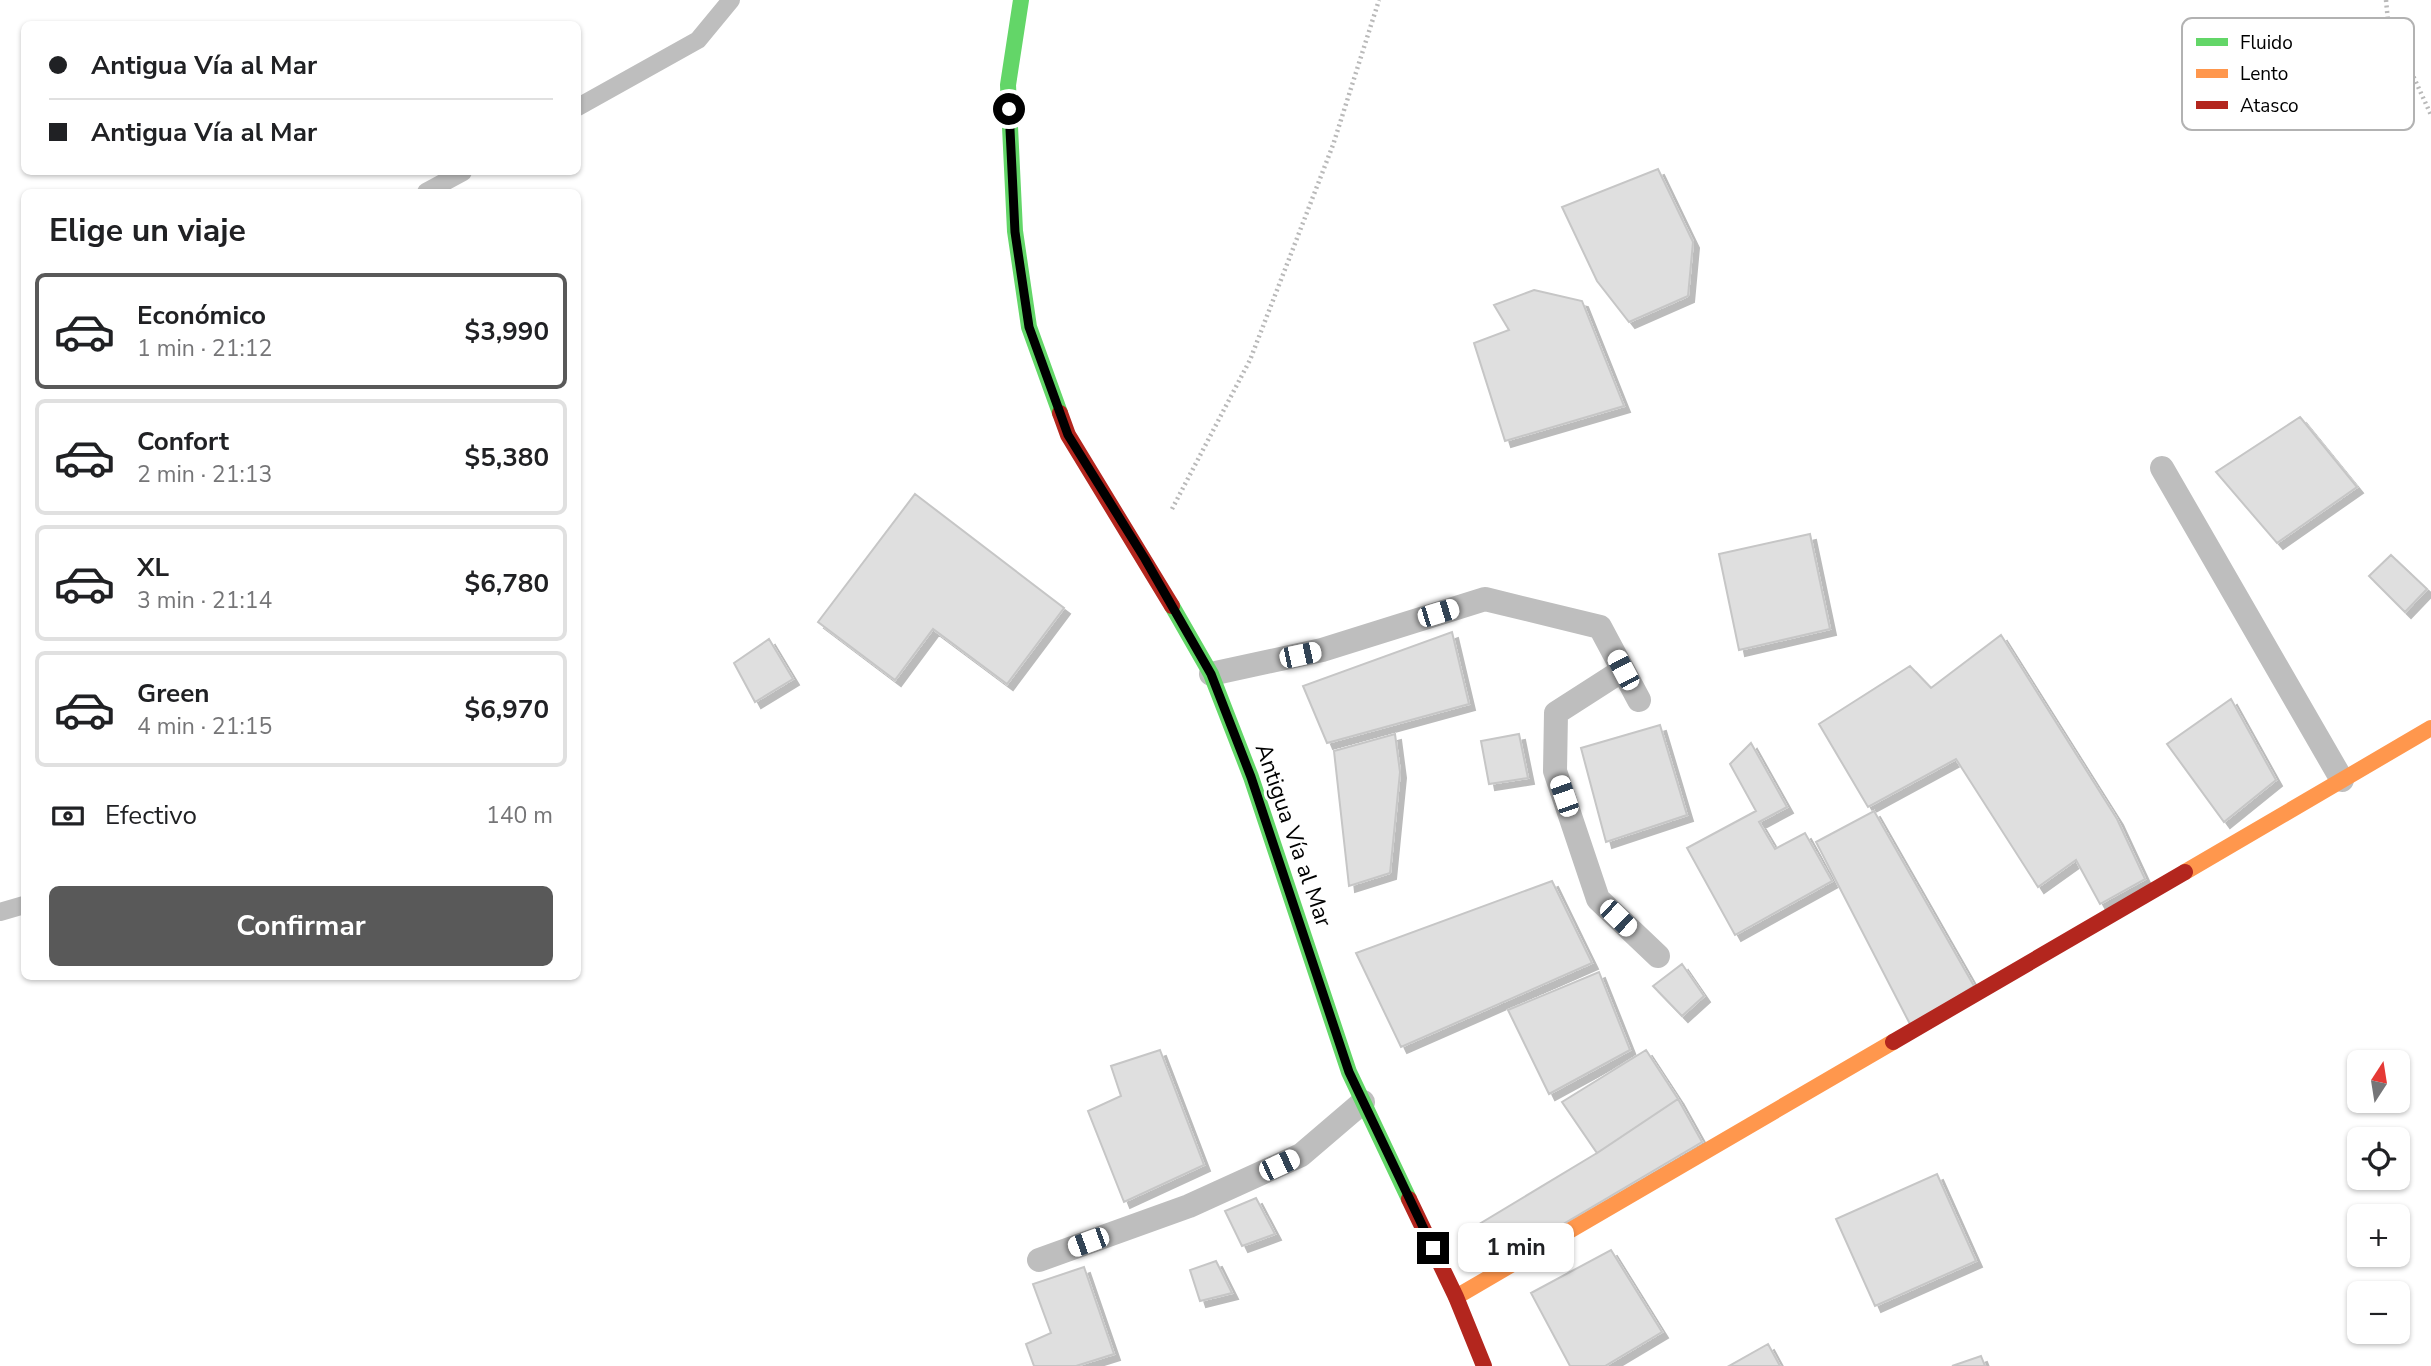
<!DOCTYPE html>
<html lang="es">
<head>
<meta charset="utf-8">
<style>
  :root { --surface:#fff; --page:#f6f6f6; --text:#202124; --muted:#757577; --line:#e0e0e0; --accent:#595959 }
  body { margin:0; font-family:"Nunito Sans",sans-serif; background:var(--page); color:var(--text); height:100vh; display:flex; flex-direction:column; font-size:26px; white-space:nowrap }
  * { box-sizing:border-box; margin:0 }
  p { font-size:23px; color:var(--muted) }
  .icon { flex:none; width:38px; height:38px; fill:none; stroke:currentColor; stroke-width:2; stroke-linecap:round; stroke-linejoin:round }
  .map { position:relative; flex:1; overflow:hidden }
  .side { position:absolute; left:21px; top:189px; width:560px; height:791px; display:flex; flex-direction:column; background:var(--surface); border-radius:10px; box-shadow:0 2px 5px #0004 }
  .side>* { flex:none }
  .hud { position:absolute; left:21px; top:21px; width:560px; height:154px; border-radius:10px; box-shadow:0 2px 5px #0004; display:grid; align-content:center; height:154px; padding:0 28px; background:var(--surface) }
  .needle { width:46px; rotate:12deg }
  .controls { position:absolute; left:2347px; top:1050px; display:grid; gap:14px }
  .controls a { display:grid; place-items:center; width:63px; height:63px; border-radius:10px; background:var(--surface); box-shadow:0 2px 5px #0004; font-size:35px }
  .end { position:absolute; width:32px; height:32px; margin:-16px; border:9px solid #000; background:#fff; box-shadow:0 0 0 4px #fff }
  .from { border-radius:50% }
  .bubble { position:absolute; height:49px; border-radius:10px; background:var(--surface); box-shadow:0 2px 5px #0004; font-size:23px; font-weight:700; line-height:49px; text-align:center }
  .car { position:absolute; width:21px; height:42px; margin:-21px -10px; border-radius:9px; box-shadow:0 0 5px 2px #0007; background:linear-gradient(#fff 24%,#345 0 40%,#fff 0 76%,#345 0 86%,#fff 0) }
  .hud b { display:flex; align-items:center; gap:24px; height:66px; font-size:26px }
  .hud b+b { border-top:2px solid var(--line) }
  .hud i { width:18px; height:18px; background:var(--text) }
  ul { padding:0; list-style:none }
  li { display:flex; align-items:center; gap:21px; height:116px; margin:0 14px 10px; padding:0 14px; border:4px solid var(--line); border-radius:10px }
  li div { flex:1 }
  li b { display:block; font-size:26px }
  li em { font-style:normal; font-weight:700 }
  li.on { border-color:var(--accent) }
  li>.icon { width:63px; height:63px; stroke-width:1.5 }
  h2 { padding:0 28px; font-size:32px; line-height:84px }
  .pay { display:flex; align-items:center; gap:18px; height:77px; padding:0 28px; font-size:26px }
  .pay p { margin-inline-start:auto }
  .primary-button { display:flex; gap:14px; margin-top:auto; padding:14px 28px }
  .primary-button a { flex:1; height:80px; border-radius:10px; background:var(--accent); color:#fff; font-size:28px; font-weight:700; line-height:80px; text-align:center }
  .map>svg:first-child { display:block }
</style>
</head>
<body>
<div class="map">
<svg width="2431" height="1366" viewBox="0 0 2431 1366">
  <defs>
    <filter id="shadow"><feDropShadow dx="6" dy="6" stdDeviation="0" flood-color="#0004"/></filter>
  </defs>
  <rect width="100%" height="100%" fill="#fff"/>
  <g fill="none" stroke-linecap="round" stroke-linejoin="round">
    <path stroke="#bebebe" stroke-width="18" d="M578 107 698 40 731 0
      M426 192 463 172
      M0 912 24 905"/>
  </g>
  <path fill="#dfdfdf" stroke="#c6c6c6" stroke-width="2" filter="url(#shadow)" d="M1658 169 1693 242 1688 296 1629 322 1597 281 1562 207Z
    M1534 290 1582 301 1624 406 1505 441 1474 343 1509 330 1494 305Z
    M2300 417 2357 487 2277 543 2216 472Z
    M915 494 1064 608 1007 684 933 629 895 680 818 622Z
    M1810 534 1830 629 1739 650 1719 554Z
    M2391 555 2427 589 2405 612 2369 576Z
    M1452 632 1469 704 1327 743 1303 686Z
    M2001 635 2117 819 2145 879 2100 904 2076 860 2038 887 1956 759 1868 807 1819 724 1910 666 1931 688Z
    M769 639 793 679 755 702 734 663Z
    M2231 699 2276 780 2224 822 2167 744Z
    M1660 725 1687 815 1606 842 1581 748Z
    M1395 734 1400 772 1390 873 1349 886 1334 751Z
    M1519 734 1528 778 1489 784 1481 741Z
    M1751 743 1787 807 1759 822 1775 849 1805 833 1832 881 1735 935 1687 848 1756 811 1730 764Z
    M1874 811 1974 986 1911 1026 1816 842Z
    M1552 881 1592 963 1401 1047 1356 953Z
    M1682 964 1704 996 1682 1016 1653 986Z
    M1599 972 1630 1050 1549 1094 1508 1010Z
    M1160 1050 1204 1165 1124 1202 1088 1111 1121 1096 1111 1066Z
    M1646 1050 1678 1099 1597 1153 1562 1102Z
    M1678 1099 1702 1142 1504 1259 1476 1226 1597 1153Z
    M1937 1174 1976 1261 1875 1306 1836 1219Z
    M1256 1198 1275 1234 1242 1246 1225 1211Z
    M1611 1250 1662 1332 1605 1366H1570L1531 1293Z
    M1216 1261 1232 1293 1200 1301 1190 1270Z
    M1084 1267 1114 1354 1076 1366H1034L1026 1344 1051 1333 1033 1284Z
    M1768 1344 1780 1366H1729Z
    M1981 1356 1985 1366H1952Z"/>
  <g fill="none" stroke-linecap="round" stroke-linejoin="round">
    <path stroke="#b9b9b9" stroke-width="4.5" stroke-dasharray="2 3.5" stroke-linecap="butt" d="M2386 0 2388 21 2431 115
      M1172 509 1250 360 1333 145 1379 0"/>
    <path stroke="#bebebe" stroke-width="24" d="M2162 468 2342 780
      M1623 670 1556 713 1555 771 1598 899 1658 956
      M1211 674 1322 650 1485 599 1600 627 1639 700
      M1039 1260 1189 1206 1301 1155 1363 1102"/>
    <path stroke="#63d668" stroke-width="16" d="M1021 0 1008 85 1015 231 1029 327 1060 413
      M1172 606 1211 674 1251 777 1349 1072 1409 1199"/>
    <path stroke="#ff974d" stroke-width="16" d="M2185 872 2431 728
      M1456 1297 1893 1042"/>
    <path stroke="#b3261e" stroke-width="16" d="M1060 413 1068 435 1172 606
      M1893 1042 2185 872
      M1409 1199 1456 1297 1484 1366"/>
  </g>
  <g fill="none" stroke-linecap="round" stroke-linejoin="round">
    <path stroke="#000" stroke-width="9" d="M1009 109 1015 232 1029 327 1068 435 1145 559 1211 674 1251 777 1349 1072 1433 1248"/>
  </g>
  <g text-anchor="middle" stroke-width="6" stroke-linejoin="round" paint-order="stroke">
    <g font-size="23" fill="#000" stroke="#fff">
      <text transform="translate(1294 835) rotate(71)" y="8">Antigua Vía al Mar</text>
    </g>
  </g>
  <rect x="2182" y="18" width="232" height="112" rx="10" fill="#fff" stroke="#b2b2b2" stroke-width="2"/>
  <rect x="2196" y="38" width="32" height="8" fill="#63d668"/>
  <rect x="2196" y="69" width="32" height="9" fill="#ff974d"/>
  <rect x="2196" y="101" width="32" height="8" fill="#b3261e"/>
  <g font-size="19" fill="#000">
    <text x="2240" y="49">Fluido</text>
    <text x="2240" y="80">Lento</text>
    <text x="2240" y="112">Atasco</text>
  </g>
</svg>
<div class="controls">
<a><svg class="needle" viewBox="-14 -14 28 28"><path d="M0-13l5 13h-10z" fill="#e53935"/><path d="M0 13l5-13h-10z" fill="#757577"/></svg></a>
<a><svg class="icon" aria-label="locate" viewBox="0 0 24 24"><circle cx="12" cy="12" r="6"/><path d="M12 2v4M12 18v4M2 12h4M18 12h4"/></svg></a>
<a>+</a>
<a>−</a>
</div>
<i class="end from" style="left:1009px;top:109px"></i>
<i class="end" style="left:1433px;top:1248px"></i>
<div class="bubble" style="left:1458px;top:1223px;width:116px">1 min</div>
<i class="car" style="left:1438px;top:613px;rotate:73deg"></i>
<i class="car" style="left:1300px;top:655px;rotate:78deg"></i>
<i class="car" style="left:1623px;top:670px;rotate:332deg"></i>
<i class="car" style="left:1564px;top:796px;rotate:341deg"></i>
<i class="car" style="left:1618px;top:918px;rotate:134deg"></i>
<i class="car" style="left:1279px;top:1165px;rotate:65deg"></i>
<i class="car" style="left:1088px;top:1242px;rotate:250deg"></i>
<div class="hud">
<b><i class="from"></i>Antigua Vía al Mar</b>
<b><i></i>Antigua Vía al Mar</b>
</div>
<section class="side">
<h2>Elige un viaje</h2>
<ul>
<li class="on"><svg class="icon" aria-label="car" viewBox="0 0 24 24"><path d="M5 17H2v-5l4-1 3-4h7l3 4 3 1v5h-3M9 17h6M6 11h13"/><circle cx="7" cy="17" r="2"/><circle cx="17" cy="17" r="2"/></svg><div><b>Económico</b><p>1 min · 21:12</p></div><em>$3,990</em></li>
<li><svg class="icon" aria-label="car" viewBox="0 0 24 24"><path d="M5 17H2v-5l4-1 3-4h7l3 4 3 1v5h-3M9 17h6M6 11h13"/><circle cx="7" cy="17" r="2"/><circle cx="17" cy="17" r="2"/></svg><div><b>Confort</b><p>2 min · 21:13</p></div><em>$5,380</em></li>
<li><svg class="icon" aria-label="car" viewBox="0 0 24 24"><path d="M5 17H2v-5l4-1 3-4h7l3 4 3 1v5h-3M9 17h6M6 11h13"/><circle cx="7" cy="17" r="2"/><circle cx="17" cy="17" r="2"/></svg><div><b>XL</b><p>3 min · 21:14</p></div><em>$6,780</em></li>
<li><svg class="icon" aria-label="car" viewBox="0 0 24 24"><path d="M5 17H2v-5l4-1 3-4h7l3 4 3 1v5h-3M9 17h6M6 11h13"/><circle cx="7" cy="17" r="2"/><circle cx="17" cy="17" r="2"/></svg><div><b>Green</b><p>4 min · 21:15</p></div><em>$6,970</em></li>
</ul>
<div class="pay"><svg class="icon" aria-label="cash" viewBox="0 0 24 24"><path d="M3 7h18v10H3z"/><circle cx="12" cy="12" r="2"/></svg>Efectivo<p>140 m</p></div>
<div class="primary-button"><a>Confirmar</a></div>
</section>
</div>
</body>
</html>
